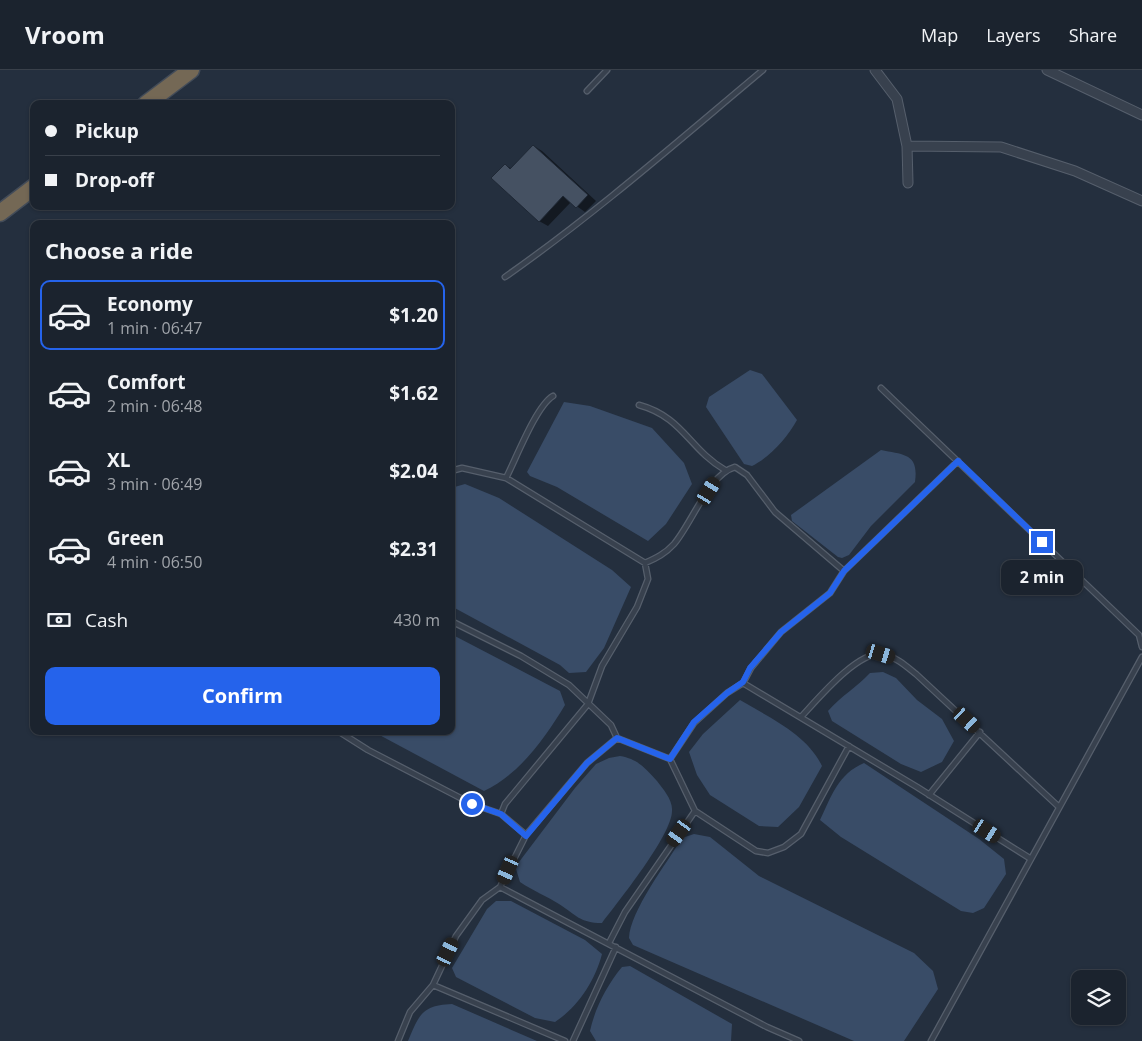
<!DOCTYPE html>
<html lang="en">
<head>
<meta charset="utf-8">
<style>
  :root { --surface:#1b232e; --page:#242b36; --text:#f1f3f6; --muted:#a0a4aa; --line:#39404a; --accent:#2563eb }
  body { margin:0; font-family:"Open Sans",sans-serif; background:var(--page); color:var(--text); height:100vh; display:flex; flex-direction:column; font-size:19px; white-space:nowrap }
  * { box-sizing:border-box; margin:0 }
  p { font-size:16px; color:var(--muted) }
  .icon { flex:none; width:28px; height:28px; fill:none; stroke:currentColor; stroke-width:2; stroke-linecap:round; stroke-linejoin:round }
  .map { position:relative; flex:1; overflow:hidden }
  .side { position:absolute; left:30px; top:150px; width:425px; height:515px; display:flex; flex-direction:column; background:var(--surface); border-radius:10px; box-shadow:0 1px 4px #0004,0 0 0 1px var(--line) }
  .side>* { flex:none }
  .hud { position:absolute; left:30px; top:30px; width:425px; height:110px; border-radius:10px; box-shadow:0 1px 4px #0004,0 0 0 1px var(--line); display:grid; align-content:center; height:110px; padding:0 15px; background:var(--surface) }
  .tools { position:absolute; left:1071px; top:900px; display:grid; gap:10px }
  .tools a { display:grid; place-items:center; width:55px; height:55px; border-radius:10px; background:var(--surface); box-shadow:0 1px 4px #0004,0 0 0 1px var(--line); font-size:25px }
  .end { position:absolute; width:22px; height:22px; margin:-11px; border:6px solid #2563eb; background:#fff; box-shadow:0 0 0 2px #fff }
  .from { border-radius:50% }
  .bubble { position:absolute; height:35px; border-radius:10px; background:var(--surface); box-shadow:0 1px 4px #0004,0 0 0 1px var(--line); font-size:16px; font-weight:700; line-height:35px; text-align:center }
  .car { position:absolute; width:15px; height:30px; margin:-15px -8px; border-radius:6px; box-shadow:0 0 4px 1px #0007; background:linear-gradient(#222 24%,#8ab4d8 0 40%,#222 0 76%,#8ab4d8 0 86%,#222 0) }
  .hud b { display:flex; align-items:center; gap:18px; height:48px; font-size:19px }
  .hud b+b { border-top:1px solid var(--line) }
  .hud i { width:12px; height:12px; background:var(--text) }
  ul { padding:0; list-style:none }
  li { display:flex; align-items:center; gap:15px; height:70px; margin:0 10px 8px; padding:0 5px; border:2px solid transparent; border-radius:10px }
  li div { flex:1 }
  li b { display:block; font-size:19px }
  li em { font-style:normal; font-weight:700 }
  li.current { border-color:var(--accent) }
  li>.icon { width:45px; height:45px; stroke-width:1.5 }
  h2 { padding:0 15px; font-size:22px; line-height:60px }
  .pay { display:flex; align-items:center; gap:12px; height:55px; padding:0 15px; font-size:19px }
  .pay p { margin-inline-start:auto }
  .button { display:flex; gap:10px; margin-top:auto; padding:10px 15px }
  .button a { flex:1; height:58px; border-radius:10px; background:var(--accent); color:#fff; font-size:20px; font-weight:700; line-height:58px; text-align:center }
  header { display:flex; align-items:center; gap:30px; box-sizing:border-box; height:70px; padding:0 25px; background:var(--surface); border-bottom:1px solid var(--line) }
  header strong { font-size:24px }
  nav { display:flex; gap:28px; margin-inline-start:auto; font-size:18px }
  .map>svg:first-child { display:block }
</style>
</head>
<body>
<header>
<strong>Vroom</strong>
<nav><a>Map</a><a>Layers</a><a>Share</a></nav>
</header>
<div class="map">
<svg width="1142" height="971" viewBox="0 0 1142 971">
  <rect width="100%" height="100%" fill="#242f3e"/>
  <path fill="#394c67" d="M750 300 762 304 797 350C787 368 770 387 752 396L744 394 706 337 709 327Z
    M564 332 590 336 652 358 684 393 692 414 666 454 648 471 557 417 530 406 527 402Z
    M881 380C904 385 919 383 915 412L871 456 849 485 842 488 838 487 792 451 791 445Z
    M465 414 499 428 612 500 631 517 604 578 586 602 569 603 560 595 451 536V418Z
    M451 564 560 621 565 635C545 668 520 704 484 721L372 661H451Z
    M883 602 896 608 917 630 942 649 954 671 942 692 921 702 901 694 832 651 828 641C841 626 857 617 870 603Z
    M740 630C770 648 807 664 822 696L799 737 778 757 759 756 710 725 697 705 689 682 703 664Z
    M620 686C638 689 645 698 657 711 663 719 673 730 672 741 672 765 618 832 602 853 580 853 576 845 559 834 547 826 533 821 520 812L516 799 519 792 575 718 596 694 609 688Z
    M864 693 979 769 1004 789 1006 804 984 838 973 843 961 841 841 767 820 750C831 727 838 704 864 693Z
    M694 764 710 767 759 806 914 883 933 901 938 919 904 971H854L633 875 629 868C630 841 667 793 682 768Z
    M496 831H511L585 870 602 884C595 911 578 937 555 952L535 948 456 907 452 898 487 839Z
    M630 896 732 954 731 971H596L590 961C595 938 607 915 622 897Z
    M452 934 537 971H408C419 945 422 935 452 934Z"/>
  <path fill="#0007" d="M534 76 542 81 596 131 585 142 571 132 548 156 539 151 505 95 512 99Z"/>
  <path fill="#455162" stroke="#1f2835" d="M533 75 588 125 576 138 563 126 539 152 491 108 505 94 510 99Z"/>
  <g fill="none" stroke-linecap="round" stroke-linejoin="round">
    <g stroke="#565f6c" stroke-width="7">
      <path id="lane" d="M587 21 607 0
        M505 207C595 144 678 71 763 0
        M881 318 1139 565 1142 577
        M639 335C683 347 689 379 725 400
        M451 401 462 398 506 408 645 493C656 488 665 484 674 474 692 453 709 404 735 397L747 405 775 442 844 501
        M506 408C516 389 536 336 553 326
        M451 551 521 586 569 615 611 655 617 668
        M743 613 917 717 1031 789
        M801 647C817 630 858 580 883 584 896 587 906 596 916 604L1059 737
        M338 661 368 680 472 734 501 744 526 765
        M929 725 980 662
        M695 741 756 781 768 783 784 777 801 764 849 676
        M501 744 505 734 588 634 602 596 637 537 648 509 645 493
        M500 817 767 957 799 971
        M609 873 625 842 695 741 670 689 694 653 727 623 743 613 751 598 781 562 830 523 844 501 958 391
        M433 915 565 971
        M398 971 410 942 433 915 456 866 482 830 500 817 526 765 587 693 617 668 670 689
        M573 971 616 877
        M931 971 1142 587"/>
    </g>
    <g stroke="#565f6c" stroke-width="11">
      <path id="street" d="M875 0 897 29 907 76 908 113
        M1047 0 1142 45
        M907 76 1001 77 1075 101 1142 131"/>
    </g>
    <g stroke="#434c59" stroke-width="19">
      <path id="highway" d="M146 34 191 0
        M0 143 34 117"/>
    </g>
    <use href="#lane" stroke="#38414e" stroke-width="4.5"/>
    <use href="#street" stroke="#38414e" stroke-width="9"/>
    <use href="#highway" stroke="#746855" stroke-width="16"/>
  </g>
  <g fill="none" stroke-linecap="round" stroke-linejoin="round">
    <path stroke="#2563eb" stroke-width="6" d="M472 734 501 744 526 766 587 693 617 668 670 689 694 652 727 623 743 612 750 598 781 562 830 523 844 501 958 391 1042 472"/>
  </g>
</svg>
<div class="tools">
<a><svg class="icon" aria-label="layers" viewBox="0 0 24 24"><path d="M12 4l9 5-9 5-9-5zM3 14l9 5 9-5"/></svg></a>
</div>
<i class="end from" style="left:472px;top:734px"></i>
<i class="end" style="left:1042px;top:472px"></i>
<div class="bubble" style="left:1001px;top:490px;width:82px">2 min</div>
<i class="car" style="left:709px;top:421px;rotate:31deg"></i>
<i class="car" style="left:881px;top:584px;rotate:107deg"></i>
<i class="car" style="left:967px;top:650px;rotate:132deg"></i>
<i class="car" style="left:987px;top:761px;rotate:122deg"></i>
<i class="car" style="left:679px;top:763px;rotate:216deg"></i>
<i class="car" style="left:508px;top:800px;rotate:204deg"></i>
<i class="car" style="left:448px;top:882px;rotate:25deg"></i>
<div class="hud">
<b><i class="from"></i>Pickup</b>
<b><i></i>Drop-off</b>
</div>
<section class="side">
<h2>Choose a ride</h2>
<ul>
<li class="current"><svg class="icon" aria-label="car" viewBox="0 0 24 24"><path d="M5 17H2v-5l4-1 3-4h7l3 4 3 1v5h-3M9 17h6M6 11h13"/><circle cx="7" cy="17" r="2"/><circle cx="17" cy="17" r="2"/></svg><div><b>Economy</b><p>1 min · 06:47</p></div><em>$1.20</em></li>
<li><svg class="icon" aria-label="car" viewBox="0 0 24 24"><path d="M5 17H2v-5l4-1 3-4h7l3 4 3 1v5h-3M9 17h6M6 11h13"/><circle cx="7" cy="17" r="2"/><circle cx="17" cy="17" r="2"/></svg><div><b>Comfort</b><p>2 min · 06:48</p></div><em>$1.62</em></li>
<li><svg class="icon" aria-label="car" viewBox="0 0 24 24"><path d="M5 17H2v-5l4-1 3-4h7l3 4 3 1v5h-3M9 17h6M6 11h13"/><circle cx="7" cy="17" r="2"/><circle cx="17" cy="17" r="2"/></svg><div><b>XL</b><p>3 min · 06:49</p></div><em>$2.04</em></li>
<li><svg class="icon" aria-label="car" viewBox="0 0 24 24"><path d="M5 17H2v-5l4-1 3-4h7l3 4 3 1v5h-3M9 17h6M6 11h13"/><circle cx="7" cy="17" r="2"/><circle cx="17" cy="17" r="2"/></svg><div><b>Green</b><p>4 min · 06:50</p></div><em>$2.31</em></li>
</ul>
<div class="pay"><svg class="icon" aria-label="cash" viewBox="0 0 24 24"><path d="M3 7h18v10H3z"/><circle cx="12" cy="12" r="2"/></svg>Cash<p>430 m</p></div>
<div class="button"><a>Confirm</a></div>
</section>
</div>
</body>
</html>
